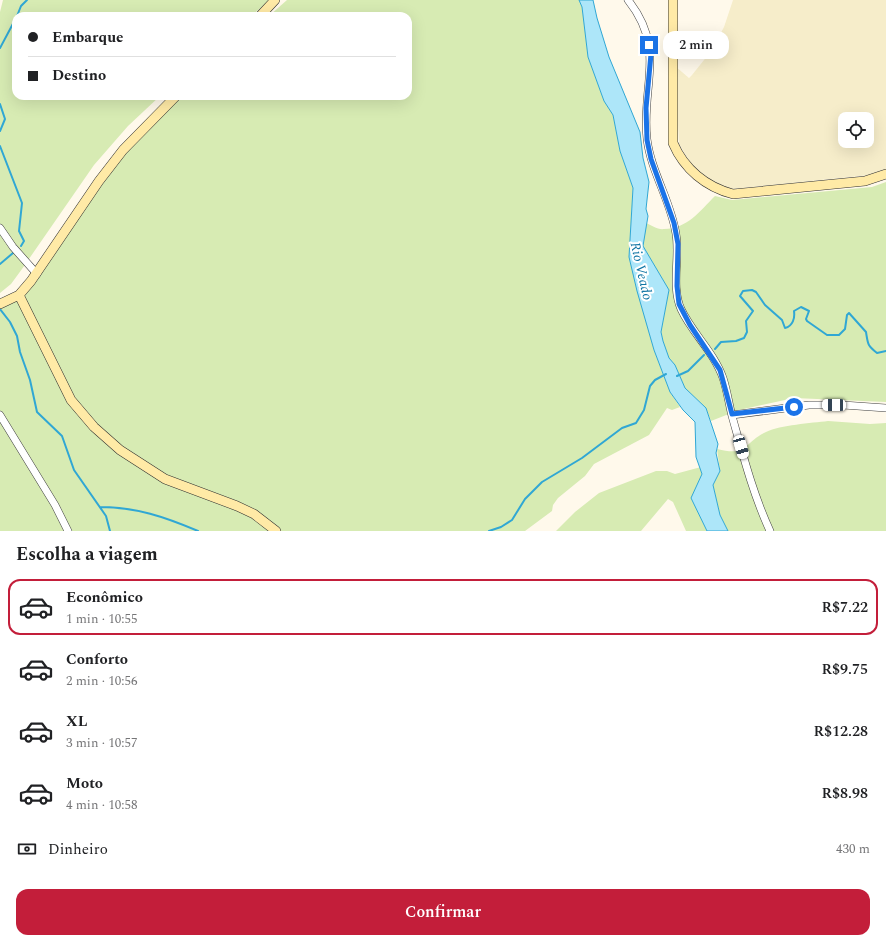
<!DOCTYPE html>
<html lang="pt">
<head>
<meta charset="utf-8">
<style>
  :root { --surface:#fff; --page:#f2f2f2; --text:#202124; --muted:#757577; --line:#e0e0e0; --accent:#c31e3a }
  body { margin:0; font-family:Spectral,serif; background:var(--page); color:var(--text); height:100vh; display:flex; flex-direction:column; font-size:15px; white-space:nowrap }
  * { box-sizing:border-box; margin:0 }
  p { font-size:13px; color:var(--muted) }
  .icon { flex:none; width:22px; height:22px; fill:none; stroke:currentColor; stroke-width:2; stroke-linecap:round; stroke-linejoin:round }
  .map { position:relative; height:531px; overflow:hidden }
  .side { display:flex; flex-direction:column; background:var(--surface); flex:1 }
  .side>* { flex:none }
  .banner { position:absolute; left:12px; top:12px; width:400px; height:88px; border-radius:12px; box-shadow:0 4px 16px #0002; display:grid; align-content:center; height:88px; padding:0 16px; background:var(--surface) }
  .fabs { position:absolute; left:838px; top:112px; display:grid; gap:8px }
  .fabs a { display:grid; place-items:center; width:36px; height:36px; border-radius:8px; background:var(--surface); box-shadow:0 4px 16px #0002; font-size:20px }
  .end { position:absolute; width:18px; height:18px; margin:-9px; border:5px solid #1a73e8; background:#fff; box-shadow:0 0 0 2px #fff }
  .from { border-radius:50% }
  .bubble { position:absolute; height:28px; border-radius:12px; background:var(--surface); box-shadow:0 4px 16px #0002; font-size:13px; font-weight:600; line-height:28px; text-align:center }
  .car { position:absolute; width:12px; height:24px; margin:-12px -6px; border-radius:5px; box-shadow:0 0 3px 1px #0007; background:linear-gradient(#fff 24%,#345 0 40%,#fff 0 76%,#345 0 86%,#fff 0) }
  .banner b { display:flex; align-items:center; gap:14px; height:38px; font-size:15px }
  .banner b+b { border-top:1px solid var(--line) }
  .banner i { width:10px; height:10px; background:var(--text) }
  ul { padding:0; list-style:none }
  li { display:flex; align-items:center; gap:12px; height:56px; margin:0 8px 6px; padding:0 8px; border:2px solid transparent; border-radius:12px }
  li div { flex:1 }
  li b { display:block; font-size:15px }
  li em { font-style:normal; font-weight:600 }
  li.on { border-color:var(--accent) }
  li>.icon { width:36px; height:36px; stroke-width:1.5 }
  h2 { padding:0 16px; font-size:18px; line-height:48px }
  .pay { display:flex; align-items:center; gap:10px; height:44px; padding:0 16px; font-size:15px }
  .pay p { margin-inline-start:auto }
  .action { display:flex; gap:8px; margin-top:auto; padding:8px 16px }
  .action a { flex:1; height:46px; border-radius:12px; background:var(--accent); color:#fff; font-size:16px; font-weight:600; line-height:46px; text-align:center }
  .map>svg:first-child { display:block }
</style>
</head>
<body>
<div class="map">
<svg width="886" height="531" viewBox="0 0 886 531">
  <rect width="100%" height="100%" fill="#fff9eb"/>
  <path fill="#f6edca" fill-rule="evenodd" d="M733 0H886V170L870 175 732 189 718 185 694 169 679 144 675 66 689 78 692 75 712 50 724 27ZM845 119H867V141H845Z"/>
  <path fill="#d7ebb3" d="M3 0H270L251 16H16V96H160L128 126 94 165 22 269 11 284 0 293V12Z
    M287 0H579L582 7 588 57 604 101 613 115 620 151 633 188 629 257 654 350 670 392 680 407 672 410 667 408 649 435 594 464 585 476 558 498 553 505 552 511 525 531H0V304C40 279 57 231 86 195 115 161 147 129 177 96H408V16H269Z
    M886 182V402L794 398 739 410 711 421 706 408 685 388 675 365 669 358 663 341 661 332 669 290 643 246 646 223C651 225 658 230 664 229 687 229 700 211 715 196L732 200 872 187Z
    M828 421 870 424 886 423V531H728L720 515 713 485 720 471 717 449C748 457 743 443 766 432 781 425 811 423 828 421Z
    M701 467 702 475 691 498 707 531H686L673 502 668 499 641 531H556L575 512 599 493 656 471H667L675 474Z"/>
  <path fill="#ade6f9" stroke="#30a7d4" d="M579 0H593L597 18 609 57 640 132 643 158 649 182 646 209 648 216 643 246 669 290 661 332 663 341 669 358 675 365 685 388 706 408 718 444 716 453 720 471 713 485 720 515 728 531H707L691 498 702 474 696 457 695 422 683 410 670 392 654 350 637 291 629 257 633 188 620 151 613 115 604 101 588 57 582 7Z"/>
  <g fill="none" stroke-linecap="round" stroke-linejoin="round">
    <path stroke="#30a7d4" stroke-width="2" d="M17 16 21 6 27 0
      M0 48 16 18
      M0 104 5 119 0 131
      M0 146 22 203 19 231 24 241 21 246
      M0 264 13 253
      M0 309 10 322 17 336 20 352 30 380 37 412 62 436 74 470 106 516 110 531
      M715 349 721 342 736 341 744 338 747 332 746 321 753 311 740 296 743 291 752 290 756 292 765 305 782 320 785 328C793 326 795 318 794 311L801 307 809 311 806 319 807 321 827 335H839L845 329 847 315 849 313 866 332C868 344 867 345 877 353L886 351
      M677 376 688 371 704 355
      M100 507C136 507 165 517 198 531
      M489 531 501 527 512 520 525 499 542 482 582 458 622 428 636 423 644 410 650 386 655 380 666 374"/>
    <g stroke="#3f3f3f" stroke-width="8">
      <path id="street" d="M628 0C667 49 641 85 647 139 651 172 671 201 676 234 680 257 671 287 681 309 692 333 714 352 723 378 727 390 729 404 732 416 743 455 753 494 770 531
        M0 228 13 247 37 274
        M0 415 55 505 68 531
        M732 415 809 405H843L886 408"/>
    </g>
    <g stroke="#2e2e2e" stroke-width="10">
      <path id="secondary" d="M673 0V143C684 169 706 187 733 194L865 181 886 174
        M260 16 275 0
        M19 295 71 400 94 427 120 450 165 479 237 506 254 514 276 531
        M0 304 19 295 31 281 99 181 123 150 176 96"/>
    </g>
    <use href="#street" stroke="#fff" stroke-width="7"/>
    <use href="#secondary" stroke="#ffeaa6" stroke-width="9"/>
  </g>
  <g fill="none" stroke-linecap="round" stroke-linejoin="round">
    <path stroke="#1a73e8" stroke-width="5" d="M649 45 651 54 646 108 647 140 651 159 674 223 678 244 677 286 679 304 690 325 720 370 732 414 794 407"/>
  </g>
  <g text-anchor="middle" stroke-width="4" stroke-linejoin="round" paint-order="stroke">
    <g font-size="14" font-style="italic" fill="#1075a4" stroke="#fff">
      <text transform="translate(642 271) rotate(77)" y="5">Rio Veado</text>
    </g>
  </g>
</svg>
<div class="fabs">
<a><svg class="icon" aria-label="locate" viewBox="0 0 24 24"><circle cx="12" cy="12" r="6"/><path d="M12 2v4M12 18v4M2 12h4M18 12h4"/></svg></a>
</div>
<i class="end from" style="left:794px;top:407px"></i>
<i class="end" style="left:649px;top:45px"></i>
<div class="bubble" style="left:663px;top:31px;width:66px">2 min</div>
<i class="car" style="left:834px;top:405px;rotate:271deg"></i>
<i class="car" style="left:741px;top:447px;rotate:164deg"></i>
<div class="banner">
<b><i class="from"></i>Embarque</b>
<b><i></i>Destino</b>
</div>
</div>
<section class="side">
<h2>Escolha a viagem</h2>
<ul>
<li class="on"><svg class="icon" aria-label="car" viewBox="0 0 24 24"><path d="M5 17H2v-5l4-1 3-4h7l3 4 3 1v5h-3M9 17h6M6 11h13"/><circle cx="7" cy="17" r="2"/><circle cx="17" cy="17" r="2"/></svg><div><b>Econômico</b><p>1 min · 10:55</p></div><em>R$7.22</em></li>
<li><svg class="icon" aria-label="car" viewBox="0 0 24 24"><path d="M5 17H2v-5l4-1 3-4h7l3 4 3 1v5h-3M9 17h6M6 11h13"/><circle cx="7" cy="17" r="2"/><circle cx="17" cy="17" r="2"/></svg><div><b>Conforto</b><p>2 min · 10:56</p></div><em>R$9.75</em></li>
<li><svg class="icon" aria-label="car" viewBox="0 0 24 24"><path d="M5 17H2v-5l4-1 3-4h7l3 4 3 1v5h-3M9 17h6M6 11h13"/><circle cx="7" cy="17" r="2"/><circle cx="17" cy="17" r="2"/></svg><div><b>XL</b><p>3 min · 10:57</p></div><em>R$12.28</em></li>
<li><svg class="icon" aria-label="car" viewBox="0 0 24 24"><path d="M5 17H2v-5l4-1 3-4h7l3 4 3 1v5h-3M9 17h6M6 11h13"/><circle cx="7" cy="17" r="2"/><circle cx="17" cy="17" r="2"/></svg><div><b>Moto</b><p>4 min · 10:58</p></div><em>R$8.98</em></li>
</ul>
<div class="pay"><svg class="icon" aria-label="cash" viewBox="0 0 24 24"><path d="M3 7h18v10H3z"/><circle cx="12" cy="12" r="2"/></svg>Dinheiro<p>430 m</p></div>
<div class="action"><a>Confirmar</a></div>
</section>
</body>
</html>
